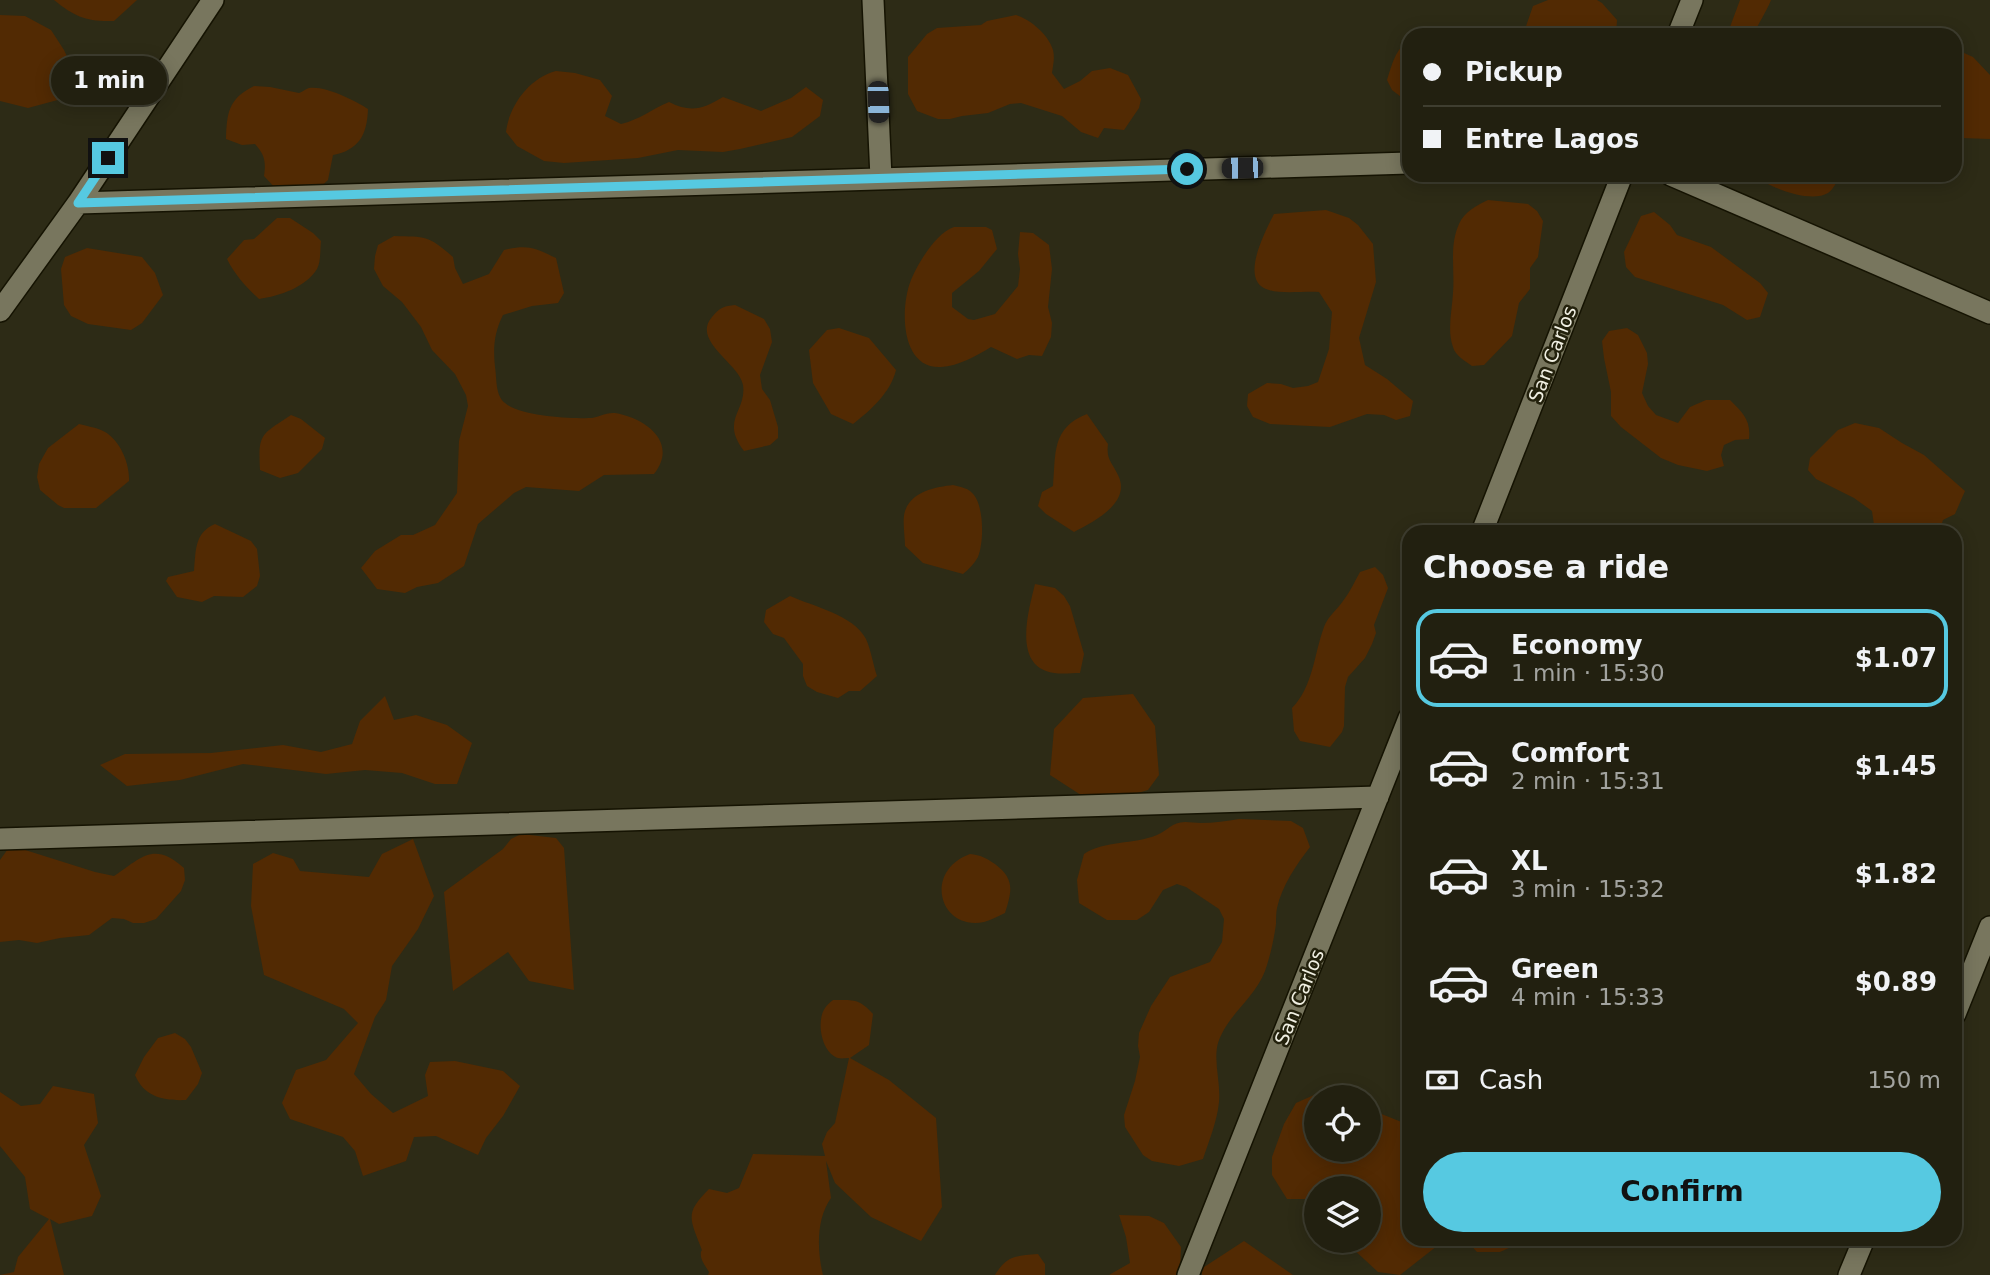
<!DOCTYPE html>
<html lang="en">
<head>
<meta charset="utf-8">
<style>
  :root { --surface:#222010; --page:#2e2d1e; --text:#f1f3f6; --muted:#a2a39f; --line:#3f3e30; --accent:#56c9e1 }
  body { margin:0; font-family:"DejaVu Sans",sans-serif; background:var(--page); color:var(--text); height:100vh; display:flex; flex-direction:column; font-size:26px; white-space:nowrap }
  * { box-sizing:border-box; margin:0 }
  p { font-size:23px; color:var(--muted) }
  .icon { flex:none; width:38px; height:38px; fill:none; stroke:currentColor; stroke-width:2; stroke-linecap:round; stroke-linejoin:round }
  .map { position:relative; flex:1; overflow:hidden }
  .side { position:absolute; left:1402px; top:525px; width:560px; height:721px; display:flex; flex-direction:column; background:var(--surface); border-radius:21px; box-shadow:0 4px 18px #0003,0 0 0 2px var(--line) }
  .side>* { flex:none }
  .hud { position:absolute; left:1402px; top:28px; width:560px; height:154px; border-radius:21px; box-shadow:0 4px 18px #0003,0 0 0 2px var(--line); display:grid; align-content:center; height:154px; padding:0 21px; background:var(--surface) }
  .tools { position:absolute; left:1304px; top:1085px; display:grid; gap:14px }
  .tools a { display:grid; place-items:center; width:77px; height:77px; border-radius:50%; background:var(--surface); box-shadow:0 4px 18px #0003,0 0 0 2px var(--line); font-size:35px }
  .end { position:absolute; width:32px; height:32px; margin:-16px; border:9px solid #56c9e1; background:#111; box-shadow:0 0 0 4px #111 }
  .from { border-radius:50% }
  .bubble { position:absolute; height:49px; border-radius:24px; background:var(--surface); box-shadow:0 4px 18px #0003,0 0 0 2px var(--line); font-size:23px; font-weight:700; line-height:49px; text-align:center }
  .car { position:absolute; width:21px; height:42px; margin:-21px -10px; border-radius:9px; box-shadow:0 0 5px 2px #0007; background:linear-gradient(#222 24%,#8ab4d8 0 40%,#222 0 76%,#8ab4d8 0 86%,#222 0) }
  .hud b { display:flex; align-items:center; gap:24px; height:66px; font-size:26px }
  .hud b+b { border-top:2px solid var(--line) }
  .hud i { width:18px; height:18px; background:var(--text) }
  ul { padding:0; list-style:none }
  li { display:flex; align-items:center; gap:21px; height:98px; margin:0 14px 10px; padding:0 7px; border:4px solid transparent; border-radius:21px }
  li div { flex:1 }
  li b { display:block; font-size:26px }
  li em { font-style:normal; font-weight:700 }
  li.active { border-color:var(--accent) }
  li>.icon { width:63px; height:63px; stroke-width:1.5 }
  h2 { padding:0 21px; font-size:32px; line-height:84px }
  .pay { display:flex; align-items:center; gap:18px; height:77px; padding:0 21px; font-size:26px }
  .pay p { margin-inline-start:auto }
  .primary-button { display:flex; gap:14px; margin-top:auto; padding:14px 21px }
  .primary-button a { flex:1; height:80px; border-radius:42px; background:var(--accent); color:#111; font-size:28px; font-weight:700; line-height:80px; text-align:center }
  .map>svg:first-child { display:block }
</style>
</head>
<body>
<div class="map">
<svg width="1990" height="1275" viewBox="0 0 1990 1275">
  <rect width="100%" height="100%" fill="#2d2b16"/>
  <path fill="#522a03" d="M54 0H137L114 21C87 22 75 17 54 0Z
    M1548 0H1597L1602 3 1617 20 1616 35H1523L1533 6Z
    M1740 0H1771C1766 13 1758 23 1754 35H1727Z
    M0 15 25 16 51 30 64 50 77 78 65 98 28 108 0 101Z
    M1016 15C1031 20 1048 34 1053 50 1055 58 1053 65 1052 73L1064 89 1080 81 1092 71 1110 68 1128 75 1141 99 1139 108 1124 130 1104 128 1098 138 1081 132 1062 116 1021 103 1010 104 988 113 962 116 950 119H938L917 111 908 94V57L927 34 937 28 981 25 987 21Z
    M1409 41V103L1392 90 1387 80C1392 65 1395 49 1409 41Z
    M1964 53 1973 57 1990 75V139L1961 138 1955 135V55Z
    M556 71 575 73 600 80 612 96 605 116 621 124C639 120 652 109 669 102 691 113 703 109 723 97L761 111 791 98 806 87 823 100 820 116 792 137 740 149 723 152 678 150 638 158 564 163 544 161 517 146 506 132C509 106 529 78 556 71Z
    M254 86 270 87 299 93C300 93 308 88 309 88 324 85 357 101 368 109 367 135 359 150 333 155L328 180 314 193 276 189 264 176C266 162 265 155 255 144L242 145 226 139C227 113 228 99 254 86Z
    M1754 175H1840C1837 181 1833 190 1828 193 1810 204 1768 187 1754 175Z
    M1488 200 1528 204 1537 211 1543 221 1538 257 1530 268V289L1519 303 1512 336 1484 365 1472 366C1465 361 1455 355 1453 347 1447 330 1452 311 1453 293 1455 270 1449 246 1459 224 1464 212 1477 205 1488 200Z
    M1326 210 1349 218 1358 225 1373 244 1376 282 1359 338 1365 365 1387 379 1413 401 1410 416 1396 420 1384 415 1367 414 1330 427 1270 424 1253 417 1247 406 1248 394 1267 383 1281 384 1293 388 1308 386 1318 382 1329 349 1332 312 1319 292C1306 291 1280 294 1269 290 1238 282 1265 232 1274 214Z
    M1654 212 1670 225 1677 235 1711 247 1760 283 1768 293 1760 317 1747 320 1723 305 1635 277 1626 267 1624 252 1641 216Z
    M277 218H290L313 233 321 241C320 249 321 262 317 269 306 287 280 296 259 299 246 287 235 275 227 259L244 240 254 239Z
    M954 227H986L992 230 997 249 979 271 952 293V307L968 319 974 320 995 314 1018 286 1020 269 1018 254 1020 232 1033 233 1049 245 1052 269 1048 307 1052 323 1051 337 1042 356 1029 355 1017 359 991 347C976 356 959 366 941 367 900 369 900 307 911 280 918 263 936 233 954 227Z
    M394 236C426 237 428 235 453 257L455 268 463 284 489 274 504 250C528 244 535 248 556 258L564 293 558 303 532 306 503 315C494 333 493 348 495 367 497 379 495 395 505 403 519 416 569 419 589 418 598 418 606 412 615 413 645 418 679 442 654 474L604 475 579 491 526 487 514 493 478 524 464 566 438 583 417 587 405 593 377 589 361 568 375 551 401 535H413L435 525 457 493 459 441 468 406 466 395 455 374 432 350 421 327 402 302 383 286 374 269 375 256 378 245Z
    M87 248 142 257 155 273 163 295 142 323 131 330 88 324 71 316 64 305 61 269 65 257Z
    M735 305 764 319 770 329 772 342 760 375 762 389 770 400 778 427V438L770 445 744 451C720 420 747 411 743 385 740 364 691 341 712 317 719 308 724 306 735 305Z
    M839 328 869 338 896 370C891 392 870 411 853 424L831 414 813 383 809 350 827 330Z
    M1627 328 1638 335 1647 353 1648 364 1642 393 1648 406 1656 415 1678 423 1690 407 1706 400H1730C1743 413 1751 420 1749 439L1735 440 1724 445 1721 455 1724 466 1707 471 1678 465 1661 458 1621 427 1611 416V392L1604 358 1602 341 1609 331Z
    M1087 414 1108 444C1106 460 1112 462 1118 475 1132 503 1093 522 1074 532L1046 514 1038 506 1042 492 1053 486C1056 454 1051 428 1087 414Z
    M291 415 301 419 325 438 322 449 298 473 280 478 260 470C258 433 261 435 291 415Z
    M1855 423 1879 428 1902 443 1924 455 1965 491 1955 514 1943 520 1939 532H1875L1872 511 1854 498 1816 479 1808 470 1810 458 1838 430Z
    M79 424C86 426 94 427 101 430 119 437 130 463 129 481L96 508H64L58 505 40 490 37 477 39 464 48 448Z
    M953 485C961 487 969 488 974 495 984 508 984 542 978 557 974 564 969 569 963 574L923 563 905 546C905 536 902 520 905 511 912 491 936 487 953 485Z
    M215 524 251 541 257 549 260 576 257 586 243 597 214 596 202 602 177 597 166 581 168 577 194 571C196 551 194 533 215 524Z
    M1375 567 1383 575 1388 588 1374 625 1376 633 1372 644 1365 658 1348 677 1345 687 1344 726 1342 732 1330 747 1300 741 1294 731 1292 708C1313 687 1314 654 1324 627 1328 616 1337 610 1343 601 1350 592 1355 581 1360 572Z
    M1035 584 1055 588 1064 596 1070 606 1084 654 1080 673C1070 673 1056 675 1046 671 1014 659 1029 609 1035 584Z
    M790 596C812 606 854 615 866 639 871 650 873 664 877 676L860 691H849L838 698 817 692 807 686 803 676V664L784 638 773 634 764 622 766 610Z
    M1133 694 1155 726 1159 775 1148 790 1114 800 1084 797 1050 775 1054 729 1083 698Z
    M385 696 394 720 416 715 447 725 472 743 457 784H435L402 773 365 770 326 774 243 764 180 780 127 786 100 765 125 754 211 753 283 745 321 752 352 744 360 721Z
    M1239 819 1291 821 1303 828 1310 847C1296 865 1282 886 1277 908 1276 913 1276 919 1276 924 1274 939 1270 957 1265 971 1255 998 1227 1015 1218 1043 1213 1061 1221 1083 1219 1102 1217 1122 1209 1140 1203 1159L1179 1166 1152 1161 1143 1155 1125 1127 1124 1115 1135 1081 1140 1057 1138 1046 1139 1033 1151 1006 1170 977 1210 962 1222 942 1224 919 1219 909 1186 887 1177 884 1163 890 1149 912 1137 920H1107L1079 903 1077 880 1084 854C1105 840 1133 845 1157 835 1167 831 1172 822 1185 822 1190 822 1196 823 1201 823 1214 823 1227 821 1239 819Z
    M521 834 556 838 564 848 574 990 529 981 508 952 453 991 444 892 503 849 511 839Z
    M413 839 434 896 418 929 392 966 386 1000 375 1017 354 1074 371 1094 393 1113 428 1096 425 1075 430 1062 455 1061 503 1071 520 1086 503 1116 486 1138 478 1155 436 1136 414 1137 406 1161 363 1176 355 1151 343 1137 290 1119 282 1103 296 1070 326 1060 358 1023 344 1009 264 975 251 906 253 864 273 853 293 859 300 871 369 877 382 854Z
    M10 846 22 849 95 872 114 876C142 857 154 841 184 868L185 880 181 891 156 919 144 923H133L124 919 112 918 89 935 60 938 37 943 19 940 0 942V860Z
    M970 854C981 855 986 858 995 864 1015 879 1012 891 1005 913 998 916 991 920 984 922 939 931 923 871 970 854Z
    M833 1000C853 1000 859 998 873 1014L869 1045 850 1058 889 1080 936 1118 942 1207 921 1241 871 1217 835 1183 826 1161 831 1198C816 1219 817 1251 823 1275H708L709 1272C706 1267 702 1262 701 1257 700 1246 704 1255 700 1245 689 1217 686 1212 709 1189L727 1193 739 1188 753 1154 825 1156 822 1144 827 1132 835 1123 849 1058C846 1058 842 1059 838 1058 821 1052 816 1021 825 1008 827 1005 830 1002 833 1000Z
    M175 1033 185 1039 191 1047 202 1073 198 1084 186 1100C164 1101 144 1097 135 1075L144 1057 158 1038Z
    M53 1086 94 1094 98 1123 84 1145 101 1196 92 1216 59 1224 50 1219 64 1275H0L14 1272 18 1257 49 1219 30 1209 25 1177 0 1146V1092L21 1106 40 1104Z
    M1314 1095 1332 1097H1316V1150H1368L1369 1109 1409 1125V1239H1446L1400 1275 1378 1272 1351 1247 1353 1241H1368V1188H1316V1199H1287L1272 1175V1157L1284 1124 1296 1103Z
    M1119 1215 1149 1216 1164 1223 1181 1247 1180 1273 1178 1275H1109L1130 1263 1126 1237Z
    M1465 1239H1529L1500 1252H1477Z
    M1244 1241 1293 1275H1202L1201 1269Z
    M1038 1254 1045 1264V1275H995C1007 1255 1016 1256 1038 1254Z"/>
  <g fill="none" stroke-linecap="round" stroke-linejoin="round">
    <g stroke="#151302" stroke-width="24">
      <path id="minor" d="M873 0 881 178
        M1678 35 1692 0
        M1671 175 1990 313
        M78 203 1409 163
        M0 311 78 203 213 0
        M1482 532 1622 175
        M0 839 1378 797
        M1955 1014 1990 927
        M1188 1275 1409 718
        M1849 1275 1864 1239"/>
    </g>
    <use href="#minor" stroke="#78765e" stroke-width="21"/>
  </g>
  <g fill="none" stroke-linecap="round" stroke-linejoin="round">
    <path stroke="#56c9e1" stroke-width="9" d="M108 158 78 203 1187 169"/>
  </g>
  <g text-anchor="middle" stroke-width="5" stroke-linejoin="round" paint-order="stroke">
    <g font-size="19" fill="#f0efe2" stroke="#23210c">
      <text transform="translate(1552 354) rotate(-69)" y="7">San Carlos</text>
      <text transform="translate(1299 997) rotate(-68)" y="7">San Carlos</text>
    </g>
  </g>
</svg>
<div class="tools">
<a><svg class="icon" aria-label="locate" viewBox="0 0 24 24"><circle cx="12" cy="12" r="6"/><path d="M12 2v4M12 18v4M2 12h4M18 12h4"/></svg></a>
<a><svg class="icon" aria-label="layers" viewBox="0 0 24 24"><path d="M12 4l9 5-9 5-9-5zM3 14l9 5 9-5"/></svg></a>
</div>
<i class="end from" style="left:1187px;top:169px"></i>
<i class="end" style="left:108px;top:158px"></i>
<div class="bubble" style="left:51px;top:56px;width:116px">1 min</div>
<i class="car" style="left:878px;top:102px;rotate:178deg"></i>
<i class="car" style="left:1242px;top:168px;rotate:269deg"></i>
<div class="hud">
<b><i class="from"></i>Pickup</b>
<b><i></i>Entre Lagos</b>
</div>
<section class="side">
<h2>Choose a ride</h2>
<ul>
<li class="active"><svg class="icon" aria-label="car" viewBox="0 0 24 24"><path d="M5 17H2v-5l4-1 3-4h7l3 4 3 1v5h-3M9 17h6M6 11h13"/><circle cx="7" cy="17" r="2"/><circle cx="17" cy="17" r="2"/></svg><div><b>Economy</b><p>1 min · 15:30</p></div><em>$1.07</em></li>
<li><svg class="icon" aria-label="car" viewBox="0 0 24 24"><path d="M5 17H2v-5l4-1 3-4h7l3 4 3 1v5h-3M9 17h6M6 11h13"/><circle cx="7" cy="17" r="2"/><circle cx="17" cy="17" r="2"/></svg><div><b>Comfort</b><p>2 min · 15:31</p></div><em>$1.45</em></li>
<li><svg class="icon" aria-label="car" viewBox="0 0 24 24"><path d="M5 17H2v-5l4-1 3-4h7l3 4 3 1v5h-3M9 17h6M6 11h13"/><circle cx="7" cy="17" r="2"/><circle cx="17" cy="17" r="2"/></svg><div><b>XL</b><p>3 min · 15:32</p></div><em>$1.82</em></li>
<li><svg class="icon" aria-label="car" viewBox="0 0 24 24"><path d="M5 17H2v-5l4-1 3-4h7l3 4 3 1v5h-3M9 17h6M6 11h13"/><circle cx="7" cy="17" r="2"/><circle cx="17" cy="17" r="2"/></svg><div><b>Green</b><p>4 min · 15:33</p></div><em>$0.89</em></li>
</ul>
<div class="pay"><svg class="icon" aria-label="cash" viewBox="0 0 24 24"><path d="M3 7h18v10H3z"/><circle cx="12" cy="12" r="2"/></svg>Cash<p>150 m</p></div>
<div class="primary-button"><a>Confirm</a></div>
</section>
</div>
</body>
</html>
